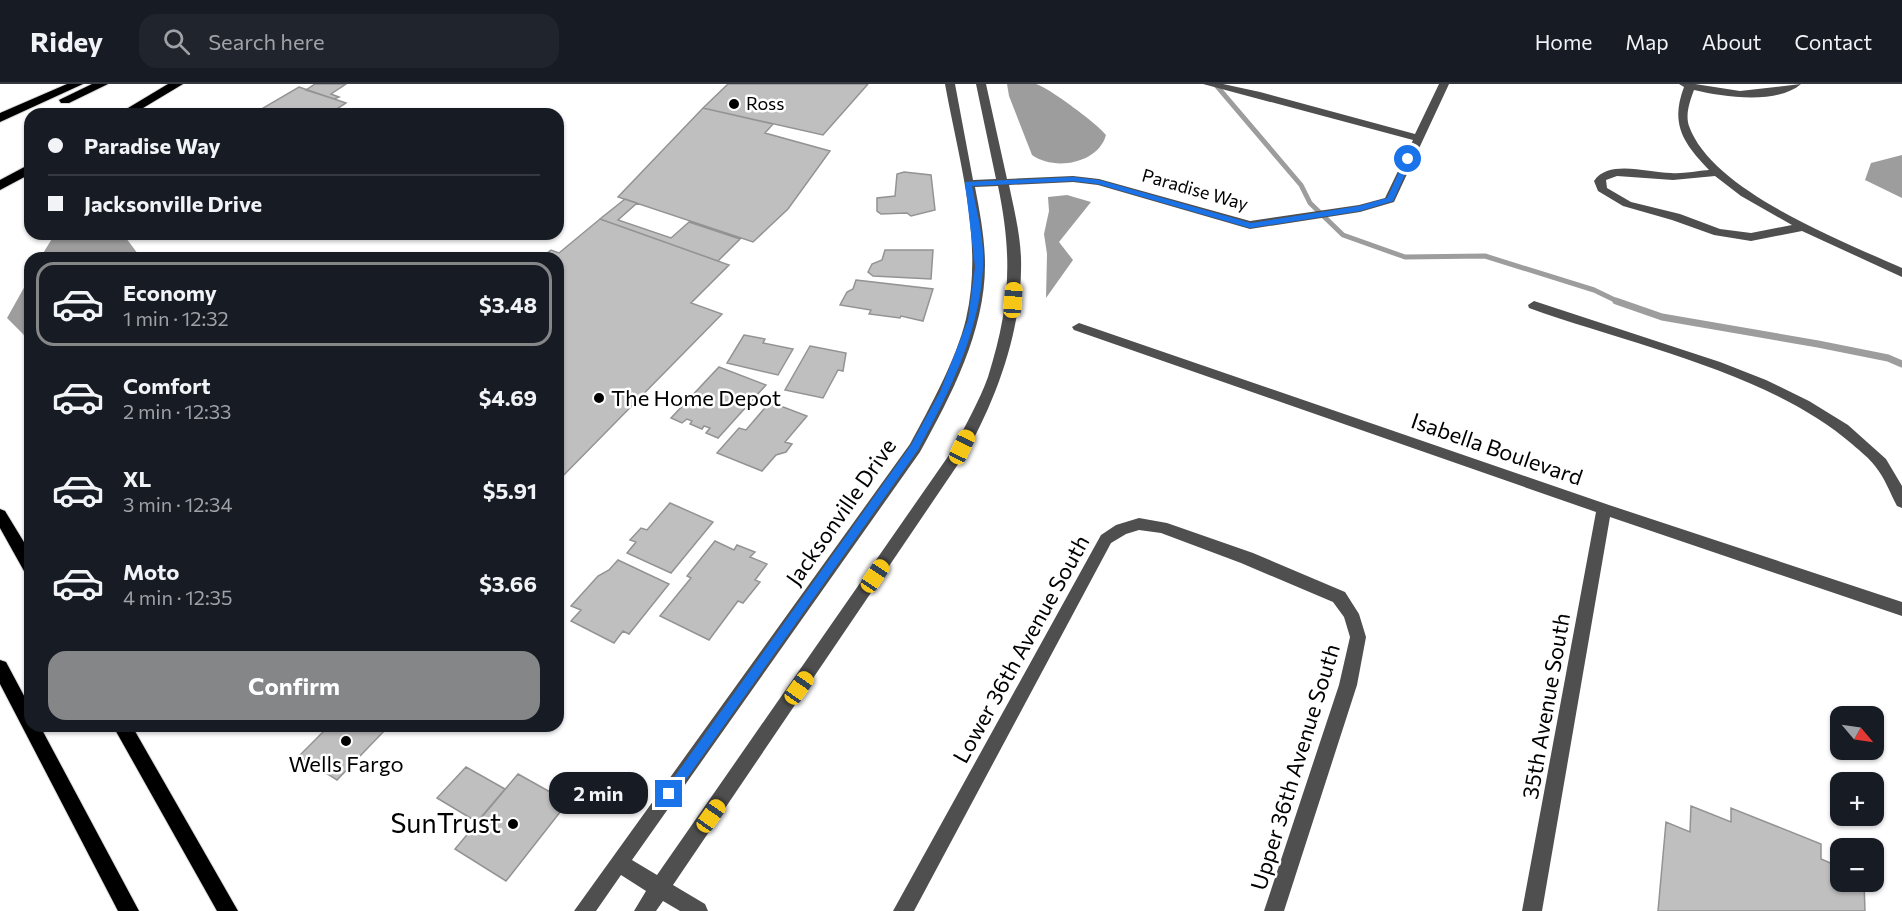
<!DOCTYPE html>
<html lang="en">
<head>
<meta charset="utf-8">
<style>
  :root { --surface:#171b24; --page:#20242c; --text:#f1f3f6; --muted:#9ea1a6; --line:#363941; --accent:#858687 }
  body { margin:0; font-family:Commissioner,sans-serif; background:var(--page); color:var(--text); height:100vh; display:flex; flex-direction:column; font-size:22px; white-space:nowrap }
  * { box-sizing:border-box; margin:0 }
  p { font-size:20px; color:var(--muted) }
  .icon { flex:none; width:33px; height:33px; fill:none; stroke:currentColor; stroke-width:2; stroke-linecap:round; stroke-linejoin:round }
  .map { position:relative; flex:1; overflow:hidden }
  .panel { position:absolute; left:24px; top:168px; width:540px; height:480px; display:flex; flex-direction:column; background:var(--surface); border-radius:18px; box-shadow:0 2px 4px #0004 }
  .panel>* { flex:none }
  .top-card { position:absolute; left:24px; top:24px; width:540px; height:132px; border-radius:18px; box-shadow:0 2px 4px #0004; display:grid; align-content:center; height:132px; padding:0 24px; background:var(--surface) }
  .needle { width:39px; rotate:119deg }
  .fabs { position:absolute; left:1830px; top:622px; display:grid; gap:12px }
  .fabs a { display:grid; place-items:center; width:54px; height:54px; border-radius:12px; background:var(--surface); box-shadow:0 2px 4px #0004; font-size:30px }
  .end { position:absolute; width:27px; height:27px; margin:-14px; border:8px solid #1a73e8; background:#fff; box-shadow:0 0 0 3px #fff }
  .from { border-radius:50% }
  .bubble { position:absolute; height:42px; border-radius:18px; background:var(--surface); box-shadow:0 2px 4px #0004; font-size:20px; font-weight:700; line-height:42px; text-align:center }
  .car { position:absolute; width:18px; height:36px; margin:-18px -9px; border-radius:8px; box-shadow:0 0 4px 2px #0007; background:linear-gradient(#f5c518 24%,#345 0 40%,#f5c518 0 76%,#345 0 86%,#f5c518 0) }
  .top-card b { display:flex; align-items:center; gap:21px; height:57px; font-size:22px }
  .top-card b+b { border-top:2px solid var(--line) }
  .top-card i { width:15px; height:15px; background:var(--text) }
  ul { padding:10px 0 0; list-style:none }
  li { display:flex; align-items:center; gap:18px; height:84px; margin:0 12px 9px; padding:0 12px; border:3px solid transparent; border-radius:18px }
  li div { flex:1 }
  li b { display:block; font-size:22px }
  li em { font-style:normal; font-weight:700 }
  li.active { border-color:var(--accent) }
  li>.icon { width:54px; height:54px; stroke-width:1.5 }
  .primary-button { display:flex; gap:12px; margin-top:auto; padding:12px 24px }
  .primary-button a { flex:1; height:69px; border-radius:18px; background:var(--accent); color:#fff; font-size:24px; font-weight:700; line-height:69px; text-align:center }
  header { display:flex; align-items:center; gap:36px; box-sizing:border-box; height:84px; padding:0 30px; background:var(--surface); border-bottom:2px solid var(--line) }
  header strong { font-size:28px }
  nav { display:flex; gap:33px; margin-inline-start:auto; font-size:21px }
  .search { width:420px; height:54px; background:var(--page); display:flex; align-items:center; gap:15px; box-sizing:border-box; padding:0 21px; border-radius:18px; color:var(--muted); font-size:22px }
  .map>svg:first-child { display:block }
</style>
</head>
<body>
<header>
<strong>Ridey</strong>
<div class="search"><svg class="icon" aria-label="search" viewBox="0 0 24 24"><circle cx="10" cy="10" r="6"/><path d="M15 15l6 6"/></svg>Search here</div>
<nav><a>Home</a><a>Map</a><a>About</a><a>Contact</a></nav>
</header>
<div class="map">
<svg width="1902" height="827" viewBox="0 0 1902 827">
  <rect width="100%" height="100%" fill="#fff"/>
  <path fill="#9d9d9d" d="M1007 0C1016 0 1028 0 1036 0 1048 3 1099 41 1106 51 1098 80 1054 87 1032 71L1009 12Z
    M1902 71V114L1865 96 1871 79Z
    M1067 111 1091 118 1059 158 1073 176 1046 214 1047 170 1044 150 1049 127 1048 113Z
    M55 150H123L141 174H40Z
    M30 193V261L23 250 7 234Z"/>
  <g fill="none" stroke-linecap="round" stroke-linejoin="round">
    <path stroke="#9d9d9d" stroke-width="5" d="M1215 0 1301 101 1310 119 1343 151 1405 173 1485 172 1594 206 1619 218"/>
    <path stroke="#9d9d9d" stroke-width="7" d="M1616 217 1662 233 1818 260 1888 274 1902 280"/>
  </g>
  <path fill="#bfbfbf" stroke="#939393" stroke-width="1.5" d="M315 0H346L331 10 339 13 334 15 306 6Z
    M728 0H868L823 51 703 24Z
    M299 3 346 19 329 30H253Z
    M703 24 773 40 765 49 830 67 788 125 753 158 618 113Z
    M904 88 931 91 935 126 911 132 907 129 881 130 877 127V114L895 112 897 90Z
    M625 115 637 119 618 136 671 154 689 138 740 155 718 177 600 135Z
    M600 135 729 181 691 219 722 230 558 397V174H541L551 166 559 169Z
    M885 166H933L931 195 873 192 868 188 872 180 882 176Z
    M856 196 933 205 923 237 901 232 900 234 869 230 871 226 840 221 847 208 853 205Z
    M744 251 765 255 763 259 793 265 778 291 727 279Z
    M810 262 846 269 843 287 838 286 823 314 785 306Z
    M719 283 766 301 718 354 706 349 710 344 704 342 702 345 690 340 692 337 687 335 682 339 671 334Z
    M770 318 807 332 785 358 792 360 786 368 776 371 762 387 717 369 739 344 746 346Z
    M670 419 713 438 671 489 627 469 636 458 630 456 641 444 647 446Z
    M715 457 734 466 737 461 755 468 750 473 767 480 755 496 760 498 743 519 738 517 709 556 660 532 691 494 687 492Z
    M618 476 669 500 629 550 623 547 614 559 571 537 581 526 571 522 598 492 609 486Z
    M329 642H384L387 644 337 696 299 672Z
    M466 683 505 705 477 738 437 714Z
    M518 690 568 718 506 797 455 765Z
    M1691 722 1731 738V724L1821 760V775L1840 783V798H1864L1865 827H1658L1666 738 1690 748Z"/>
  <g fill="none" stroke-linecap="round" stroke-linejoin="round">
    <g stroke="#dbdbdb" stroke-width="2">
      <path id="major" d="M0 425 5 427 30 468V488L24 487 0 444Z
        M0 576 6 578 30 623V642H40L139 827H118L0 600Z
        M113 642H132L238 827H217Z"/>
    </g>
    <g stroke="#dbdbdb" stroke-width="2">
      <path id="highway" d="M67 0H83L0 38V29Z
        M92 0H108L69 19H61L59 16Z
        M168 0H183L133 30H118Z
        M30 80V90L0 106V96Z"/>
    </g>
    <path fill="#4f4f4f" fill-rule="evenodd" d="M945 0H955L973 96 996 95 976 0H986L1007 95 1073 92 1099 95 1250 137 1359 121 1385 114 1413 56 1203 0H1223L1260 8 1415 50 1439 0H1449L1394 118 1360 128 1250 145 1098 101 1073 98 1009 101C1014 125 1020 149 1021 174 1023 241 999 309 967 367L673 801 705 820 708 827H680L663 817 656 827H634L646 807 621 791 596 827H574L910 360C930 323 956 276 966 235 984 158 959 77 945 0ZM998 102C1013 174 1010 223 988 293 980 316 966 339 956 361L657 791 632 776 920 368C951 312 985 247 985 181 985 155 980 129 975 103Z
      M1679 0H1695L1740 7 1801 0C1777 21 1723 13 1694 6 1690 17 1685 30 1689 42 1712 107 1842 157 1902 184V193L1802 147 1751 157 1714 151 1672 136 1623 122 1598 107 1594 97C1609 75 1648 89 1671 89 1683 90 1696 87 1709 86 1683 59 1670 40 1684 3ZM1617 92 1673 96 1715 92 1741 112 1792 141 1751 149 1720 145 1680 130 1631 118 1607 104 1606 96Z
      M1534 217 1720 278 1766 296 1809 317 1848 341 1886 375 1902 402V424L1897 422C1890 409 1885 394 1875 382 1869 374 1860 367 1852 360 1768 288 1632 261 1529 224L1528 221Z
      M1079 239 1609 421 1902 518V532L1610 433 1542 827H1522L1596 428 1074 246 1072 243Z
      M1139 434 1167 439 1253 469 1345 508 1359 530 1366 553 1357 601 1284 827H1264L1339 601 1350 553 1344 533 1333 518 1241 479 1161 449 1139 446 1126 450 1111 459 914 827H893L1101 451 1116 441Z"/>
    <use href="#major" fill="#000" fill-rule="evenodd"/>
    <use href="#highway" fill="#000" fill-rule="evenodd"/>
  </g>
  <path fill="#1a73e8" d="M1408 73 1412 75 1393 117 1360 127 1250 144 1098 100 1073 97 972 102C977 129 985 157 983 184 979 250 949 309 918 366L673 714H665V706L911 361 940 308 968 236 975 183 965 98 1073 93 1099 96 1251 139 1359 122 1387 114 1405 75Z"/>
  <g fill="#000" stroke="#fff" stroke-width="2">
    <circle cx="734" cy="20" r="6"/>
    <circle cx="599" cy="314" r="6"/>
    <circle cx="346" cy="657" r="6"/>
    <circle cx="513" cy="740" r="6"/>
  </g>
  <g text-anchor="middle" stroke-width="5" stroke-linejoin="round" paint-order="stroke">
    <g font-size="18" fill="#000" stroke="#fff" text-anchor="start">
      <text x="746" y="26">Ross</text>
    </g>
    <g font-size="18" fill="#000" stroke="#fff">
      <text transform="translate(1195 106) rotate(16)" y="6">Paradise Way</text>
    </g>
    <g font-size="22" fill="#000" stroke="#fff" text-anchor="start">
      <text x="611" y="322">The Home Depot</text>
      <text x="346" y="688" text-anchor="middle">Wells Fargo</text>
    </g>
    <g font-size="22" fill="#000" stroke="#fff">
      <text transform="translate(1497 365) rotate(19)" y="8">Isabella Boulevard</text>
      <text transform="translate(841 428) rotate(-55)" y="8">Jacksonville Drive</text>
      <text transform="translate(1021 565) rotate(-61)" y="8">Lower 36th Avenue South</text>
      <text transform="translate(1546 622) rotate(-80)" y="8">35th Avenue South</text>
      <text transform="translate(1295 683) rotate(-73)" y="8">Upper 36th Avenue South</text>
    </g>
    <g font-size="27" fill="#000" stroke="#fff" text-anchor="end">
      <text x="501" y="749">SunTrust</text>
    </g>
  </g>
</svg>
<div class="fabs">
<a><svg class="needle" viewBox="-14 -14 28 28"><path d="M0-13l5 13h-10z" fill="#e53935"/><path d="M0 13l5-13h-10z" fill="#9ea1a6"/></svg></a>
<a>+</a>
<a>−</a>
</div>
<i class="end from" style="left:1408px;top:75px"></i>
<i class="end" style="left:669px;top:710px"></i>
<div class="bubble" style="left:549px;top:688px;width:99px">2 min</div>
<i class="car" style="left:1013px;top:216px;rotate:4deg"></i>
<i class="car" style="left:962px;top:363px;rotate:25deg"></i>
<i class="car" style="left:875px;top:492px;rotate:34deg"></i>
<i class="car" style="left:799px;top:604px;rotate:35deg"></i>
<i class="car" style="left:711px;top:732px;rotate:35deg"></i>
<div class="top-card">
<b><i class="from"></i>Paradise Way</b>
<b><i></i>Jacksonville Drive</b>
</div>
<section class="panel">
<ul>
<li class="active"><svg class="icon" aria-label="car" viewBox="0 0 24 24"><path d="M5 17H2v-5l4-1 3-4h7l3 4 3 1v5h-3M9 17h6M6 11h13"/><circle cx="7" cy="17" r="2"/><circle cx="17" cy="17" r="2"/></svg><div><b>Economy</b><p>1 min · 12:32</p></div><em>$3.48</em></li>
<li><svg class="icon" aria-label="car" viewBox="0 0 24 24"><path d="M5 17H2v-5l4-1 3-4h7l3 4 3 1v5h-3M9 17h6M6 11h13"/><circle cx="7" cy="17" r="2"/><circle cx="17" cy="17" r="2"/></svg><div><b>Comfort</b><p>2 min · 12:33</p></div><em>$4.69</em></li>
<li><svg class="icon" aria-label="car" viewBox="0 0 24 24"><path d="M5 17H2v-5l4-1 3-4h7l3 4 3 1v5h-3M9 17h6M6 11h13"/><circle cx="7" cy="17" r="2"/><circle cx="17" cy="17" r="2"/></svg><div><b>XL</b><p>3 min · 12:34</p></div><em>$5.91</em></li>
<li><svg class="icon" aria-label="car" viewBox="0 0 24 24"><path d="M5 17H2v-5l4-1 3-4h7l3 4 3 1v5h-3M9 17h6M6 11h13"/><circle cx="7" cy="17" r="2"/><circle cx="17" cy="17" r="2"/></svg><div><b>Moto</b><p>4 min · 12:35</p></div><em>$3.66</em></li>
</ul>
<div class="primary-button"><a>Confirm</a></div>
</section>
</div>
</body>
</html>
